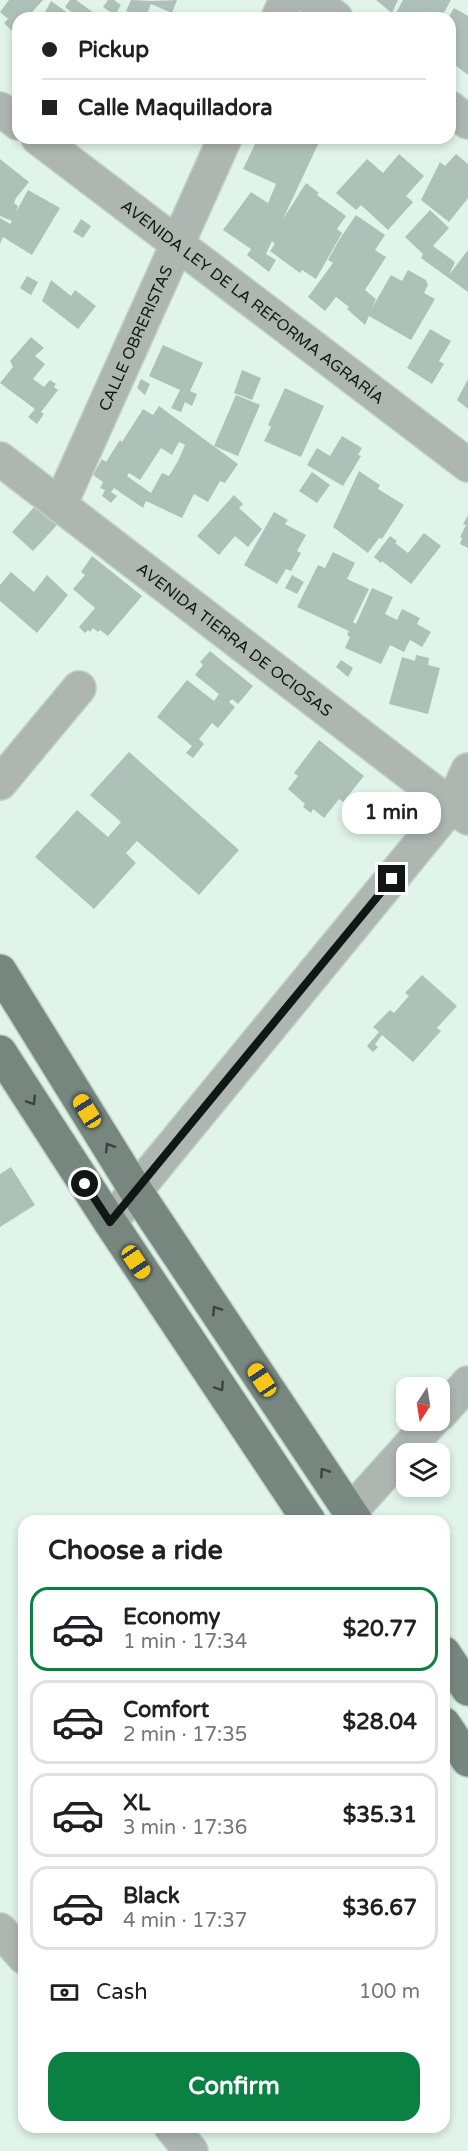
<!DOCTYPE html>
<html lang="en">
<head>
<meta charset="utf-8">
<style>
  :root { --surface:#fff; --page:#f2f2f2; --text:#202124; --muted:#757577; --line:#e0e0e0; --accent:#0b8043 }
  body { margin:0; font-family:"Varela Round",sans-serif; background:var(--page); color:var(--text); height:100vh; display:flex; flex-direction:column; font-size:22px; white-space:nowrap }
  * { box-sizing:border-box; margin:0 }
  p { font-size:20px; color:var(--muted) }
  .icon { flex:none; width:33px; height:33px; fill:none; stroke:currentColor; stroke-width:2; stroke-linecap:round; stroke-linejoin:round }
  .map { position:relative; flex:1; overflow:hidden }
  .side { position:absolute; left:18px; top:1515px; width:432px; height:618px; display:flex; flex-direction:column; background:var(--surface); border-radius:18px; box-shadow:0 3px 9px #0003 }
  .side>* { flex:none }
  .hud { position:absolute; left:12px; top:12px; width:444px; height:132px; border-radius:18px; box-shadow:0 3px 9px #0003; display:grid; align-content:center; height:132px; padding:0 30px; background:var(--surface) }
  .needle { width:39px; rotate:192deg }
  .fabs { position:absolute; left:396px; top:1377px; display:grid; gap:12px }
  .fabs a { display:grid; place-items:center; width:54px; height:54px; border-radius:12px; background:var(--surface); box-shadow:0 3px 9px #0003; font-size:30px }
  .end { position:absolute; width:27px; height:27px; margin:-14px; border:8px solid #101714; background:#fff; box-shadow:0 0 0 3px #fff }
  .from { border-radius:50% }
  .bubble { position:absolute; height:42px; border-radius:18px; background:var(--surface); box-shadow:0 3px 9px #0003; font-size:20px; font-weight:700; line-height:42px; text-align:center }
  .car { position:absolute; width:18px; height:36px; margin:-18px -9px; border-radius:8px; box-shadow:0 0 4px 2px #0007; background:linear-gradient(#f5c518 24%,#345 0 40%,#f5c518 0 76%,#345 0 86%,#f5c518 0) }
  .hud b { display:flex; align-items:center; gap:21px; height:57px; font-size:22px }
  .hud b+b { border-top:2px solid var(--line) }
  .hud i { width:15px; height:15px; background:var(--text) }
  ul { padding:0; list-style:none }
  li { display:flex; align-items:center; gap:18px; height:84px; margin:0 12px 9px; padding:0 18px; border:3px solid var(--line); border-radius:18px }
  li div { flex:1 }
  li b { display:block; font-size:22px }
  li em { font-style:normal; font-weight:700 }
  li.on { border-color:var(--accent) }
  li>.icon { width:54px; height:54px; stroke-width:1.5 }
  h2 { padding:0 30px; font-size:27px; line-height:72px }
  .pay { display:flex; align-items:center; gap:15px; height:66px; padding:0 30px; font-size:22px }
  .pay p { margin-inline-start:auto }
  .button { display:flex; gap:12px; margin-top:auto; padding:12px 30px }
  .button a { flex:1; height:69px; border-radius:18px; background:var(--accent); color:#fff; font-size:24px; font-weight:700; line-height:69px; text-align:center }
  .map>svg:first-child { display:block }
</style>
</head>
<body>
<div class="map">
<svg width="468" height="2151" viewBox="0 0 468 2151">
  <rect width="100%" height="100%" fill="#e0f4ea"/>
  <path fill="#aec1b8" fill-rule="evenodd" d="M9 0H43L32 12 39 18H18V27L13 32 4 23 8 19 0 12Z
    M70 0H76L101 18H87L84 16 79 18 65 7Z
    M108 0H114L121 5 115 15 103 7Z
    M131 0 151 1 177 0 172 13 151 4 145 18 126 11Z
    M376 0H398L392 13Z
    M403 0H451L441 18H400L395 15Z
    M51 1 75 18H42Z
    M454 8 468 16V75L450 61V46L456 35 450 32V18H448Z
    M258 138H272L271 141 277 144 280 138H321L283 219 306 183 319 193 317 195 346 216 337 229 342 233 316 279 302 270 300 273 270 251 275 244 272 241 266 254 276 260 269 272 247 255 251 249 223 230 251 192 268 203 276 184 243 169Z
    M399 154 424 176 406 196 413 202 388 230 361 205 356 210 336 193 367 159 383 173Z
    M456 154 468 164V198L449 222 421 200 440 162 445 166Z
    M0 159 29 182 16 198 14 203 18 206 16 212 28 190 60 208 32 255 3 237 0 244V218L10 224 12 221 0 216Z
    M430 210 449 228 433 246 455 262 449 275 468 250V292L421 258 423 254 405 237Z
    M356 215 385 235 375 250 386 257 365 290 376 299 372 308 391 275 402 281 408 270 426 280 428 285 424 293 435 299 411 340 369 316 365 325 347 309 349 307 336 297 325 311 308 297 333 263 328 260 339 240Z
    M81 219 91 226 83 238 73 232Z
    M27 276 38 282 31 295 20 288Z
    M51 280 71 296 75 290 96 306 78 329 42 301Z
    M430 329 451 341 439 361 444 364 432 384 407 368Z
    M31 337 44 348 35 356 45 364 33 379 44 387 50 380 56 384 54 387 58 390 41 412 44 414 37 424 28 417 35 409 0 383 13 367 10 361Z
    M163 345 203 363 190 391 197 394 192 406 185 402 181 412 171 408 180 390 149 376Z
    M242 370 261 378 252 400 234 393Z
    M141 379 150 384 145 395 137 388Z
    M468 379V409L457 400Z
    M285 388 324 406 301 457 264 441 271 427 268 425Z
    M236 395 260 405 238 456 214 446Z
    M159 406 238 464 225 483 220 481 208 502 194 494 182 518 146 501 143 508 114 488 111 492 117 496 111 503 102 496 105 490 100 488 103 482 93 475 102 459 106 462 120 440 122 442 143 409 153 415ZM179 442 185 445 178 461 169 476 162 473 151 493 127 476 129 473 140 480 161 448 172 455Z
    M342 436 362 448 358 455 361 456 343 486 307 465 317 448 330 456Z
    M359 471 380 485 378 489 404 505 382 539 379 538 368 553 333 527Z
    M312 472 330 485 317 503 299 491Z
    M234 495 243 504 239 508 262 529 248 547 235 536 219 555 197 536Z
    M35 506 57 525 33 551 12 532Z
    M274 512 288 520 285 524 306 535 297 551 301 553 291 571 286 569 277 584 244 565Z
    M468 515V548L460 544 462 538 460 537 466 525 463 524Z
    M424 533 441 546 411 584 382 561 381 563 374 557 390 536 397 541 395 543 408 553Z
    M333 552 355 563 347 579 369 589 353 622 356 624 372 588 393 597 385 614 397 620 402 609 420 618 417 624 431 632 422 647 410 640 404 652 390 645 381 664 345 648 350 637 347 635 349 631 297 607 318 565 325 568Z
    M92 556 142 596 108 636 100 630 98 632 93 628 90 632 88 630 85 633 79 627 95 608 73 589 85 575 81 572Z
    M11 572 34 592 47 575 68 595 37 633 0 601V585Z
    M292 575 304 582 297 594 285 588Z
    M210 651 253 686 238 704 232 699 229 702 235 707 218 728 212 723 199 739 204 744 193 758 186 753 192 746 157 717 187 680 214 701 219 694 195 675 203 665 200 662Z
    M416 655 429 658 428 665 440 668 428 714 389 704 402 657 415 661Z
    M341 660 353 668 348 677 336 667Z
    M319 740 364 776 343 802 339 799 324 818 313 809 311 813 303 807 305 804 288 789 298 776 294 773Z
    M129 752 239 850 199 895 137 841 126 853 136 863 94 909 35 857 77 810 108 837 121 822 90 795Z
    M422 975 457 1006 437 1028 441 1031 413 1062 382 1035 375 1044 378 1047 373 1052 367 1046 379 1032 373 1027 390 1010 394 1013 409 996 405 993Z
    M11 1167 35 1205 0 1227V1174Z"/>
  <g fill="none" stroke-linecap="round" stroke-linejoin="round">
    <g stroke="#bfd1c8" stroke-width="36">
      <g id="minor">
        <path d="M313 0 336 18"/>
        <path d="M278 18 286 0"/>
        <path d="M450 108 468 122"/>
        <path d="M0 109 18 123"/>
        <path id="s1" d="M38 138 468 465"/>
        <path id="s2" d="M0 459 468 818"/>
        <path id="s3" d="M60 505 225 138"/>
        <path d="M0 783 79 688"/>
        <path d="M110 1222 452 805 468 770"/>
        <path d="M440 1414 468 1383"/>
        <path d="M350 1512 433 1420"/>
        <path d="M0 1930 24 1957"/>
        <path d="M171 2127 191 2151"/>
      </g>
    </g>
    <g stroke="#bfd1c8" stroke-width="36">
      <path id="major" d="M0 971 136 1191 356 1521
        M0 1052 110 1222 309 1521
        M444 1653 468 1689
        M444 1724 468 1760"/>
    </g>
    <use href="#minor" stroke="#aeb6b2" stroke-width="33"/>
    <use href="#major" stroke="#77877f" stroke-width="33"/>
  </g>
  <defs><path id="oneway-chevron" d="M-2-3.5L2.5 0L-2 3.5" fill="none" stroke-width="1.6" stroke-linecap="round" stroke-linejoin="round" transform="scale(1.5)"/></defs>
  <g stroke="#39443f">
    <use href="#oneway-chevron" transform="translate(32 1101) rotate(57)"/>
    <use href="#oneway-chevron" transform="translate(109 1147) rotate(-122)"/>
    <use href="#oneway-chevron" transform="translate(216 1310) rotate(-124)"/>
    <use href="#oneway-chevron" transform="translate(220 1387) rotate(56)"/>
    <use href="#oneway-chevron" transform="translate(324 1472) rotate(-124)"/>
  </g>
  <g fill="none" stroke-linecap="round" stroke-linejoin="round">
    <path stroke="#101714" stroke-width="8" d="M85 1184 110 1222 392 879"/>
  </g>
  <g text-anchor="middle" stroke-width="5" stroke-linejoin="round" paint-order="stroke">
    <g font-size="16" fill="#101714" stroke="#fff">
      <text dy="6" stroke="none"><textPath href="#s1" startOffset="270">AVENIDA LEY DE LA REFORMA AGRARÍA</textPath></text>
      <text dy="6" stroke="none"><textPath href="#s3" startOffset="183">CALLE OBRERISTAS</textPath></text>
      <text dy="6" stroke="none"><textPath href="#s2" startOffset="296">AVENIDA TIERRA DE OCIOSAS</textPath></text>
    </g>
  </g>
</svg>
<div class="fabs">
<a><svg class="needle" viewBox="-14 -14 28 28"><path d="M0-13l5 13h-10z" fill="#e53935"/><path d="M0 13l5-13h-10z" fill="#757577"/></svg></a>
<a><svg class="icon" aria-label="layers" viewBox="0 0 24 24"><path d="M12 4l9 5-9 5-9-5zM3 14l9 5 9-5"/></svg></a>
</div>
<i class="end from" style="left:85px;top:1184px"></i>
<i class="end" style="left:392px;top:879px"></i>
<div class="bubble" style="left:342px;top:792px;width:99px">1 min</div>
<i class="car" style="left:87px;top:1111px;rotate:328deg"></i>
<i class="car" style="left:136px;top:1262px;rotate:146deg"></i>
<i class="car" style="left:262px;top:1380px;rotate:326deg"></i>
<div class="hud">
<b><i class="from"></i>Pickup</b>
<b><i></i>Calle Maquilladora</b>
</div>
<section class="side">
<h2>Choose a ride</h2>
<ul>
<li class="on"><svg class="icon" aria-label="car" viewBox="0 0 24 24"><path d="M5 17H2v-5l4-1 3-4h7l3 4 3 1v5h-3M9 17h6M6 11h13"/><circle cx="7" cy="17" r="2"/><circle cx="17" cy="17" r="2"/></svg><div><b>Economy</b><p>1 min · 17:34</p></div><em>$20.77</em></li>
<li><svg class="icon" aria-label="car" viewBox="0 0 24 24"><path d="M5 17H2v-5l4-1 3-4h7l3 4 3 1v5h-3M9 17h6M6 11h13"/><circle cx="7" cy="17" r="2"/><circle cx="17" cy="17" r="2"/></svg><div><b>Comfort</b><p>2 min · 17:35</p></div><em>$28.04</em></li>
<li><svg class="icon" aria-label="car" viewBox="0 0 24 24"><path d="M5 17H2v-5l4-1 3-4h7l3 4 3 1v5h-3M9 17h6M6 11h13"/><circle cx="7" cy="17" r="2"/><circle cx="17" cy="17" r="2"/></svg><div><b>XL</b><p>3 min · 17:36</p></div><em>$35.31</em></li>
<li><svg class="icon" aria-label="car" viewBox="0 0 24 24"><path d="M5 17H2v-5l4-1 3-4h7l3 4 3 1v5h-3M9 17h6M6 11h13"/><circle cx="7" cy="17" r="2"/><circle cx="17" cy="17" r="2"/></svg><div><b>Black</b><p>4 min · 17:37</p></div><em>$36.67</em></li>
</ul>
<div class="pay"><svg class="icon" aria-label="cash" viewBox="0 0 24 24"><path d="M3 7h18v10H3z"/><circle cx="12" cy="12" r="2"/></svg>Cash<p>100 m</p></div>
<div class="button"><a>Confirm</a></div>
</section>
</div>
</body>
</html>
